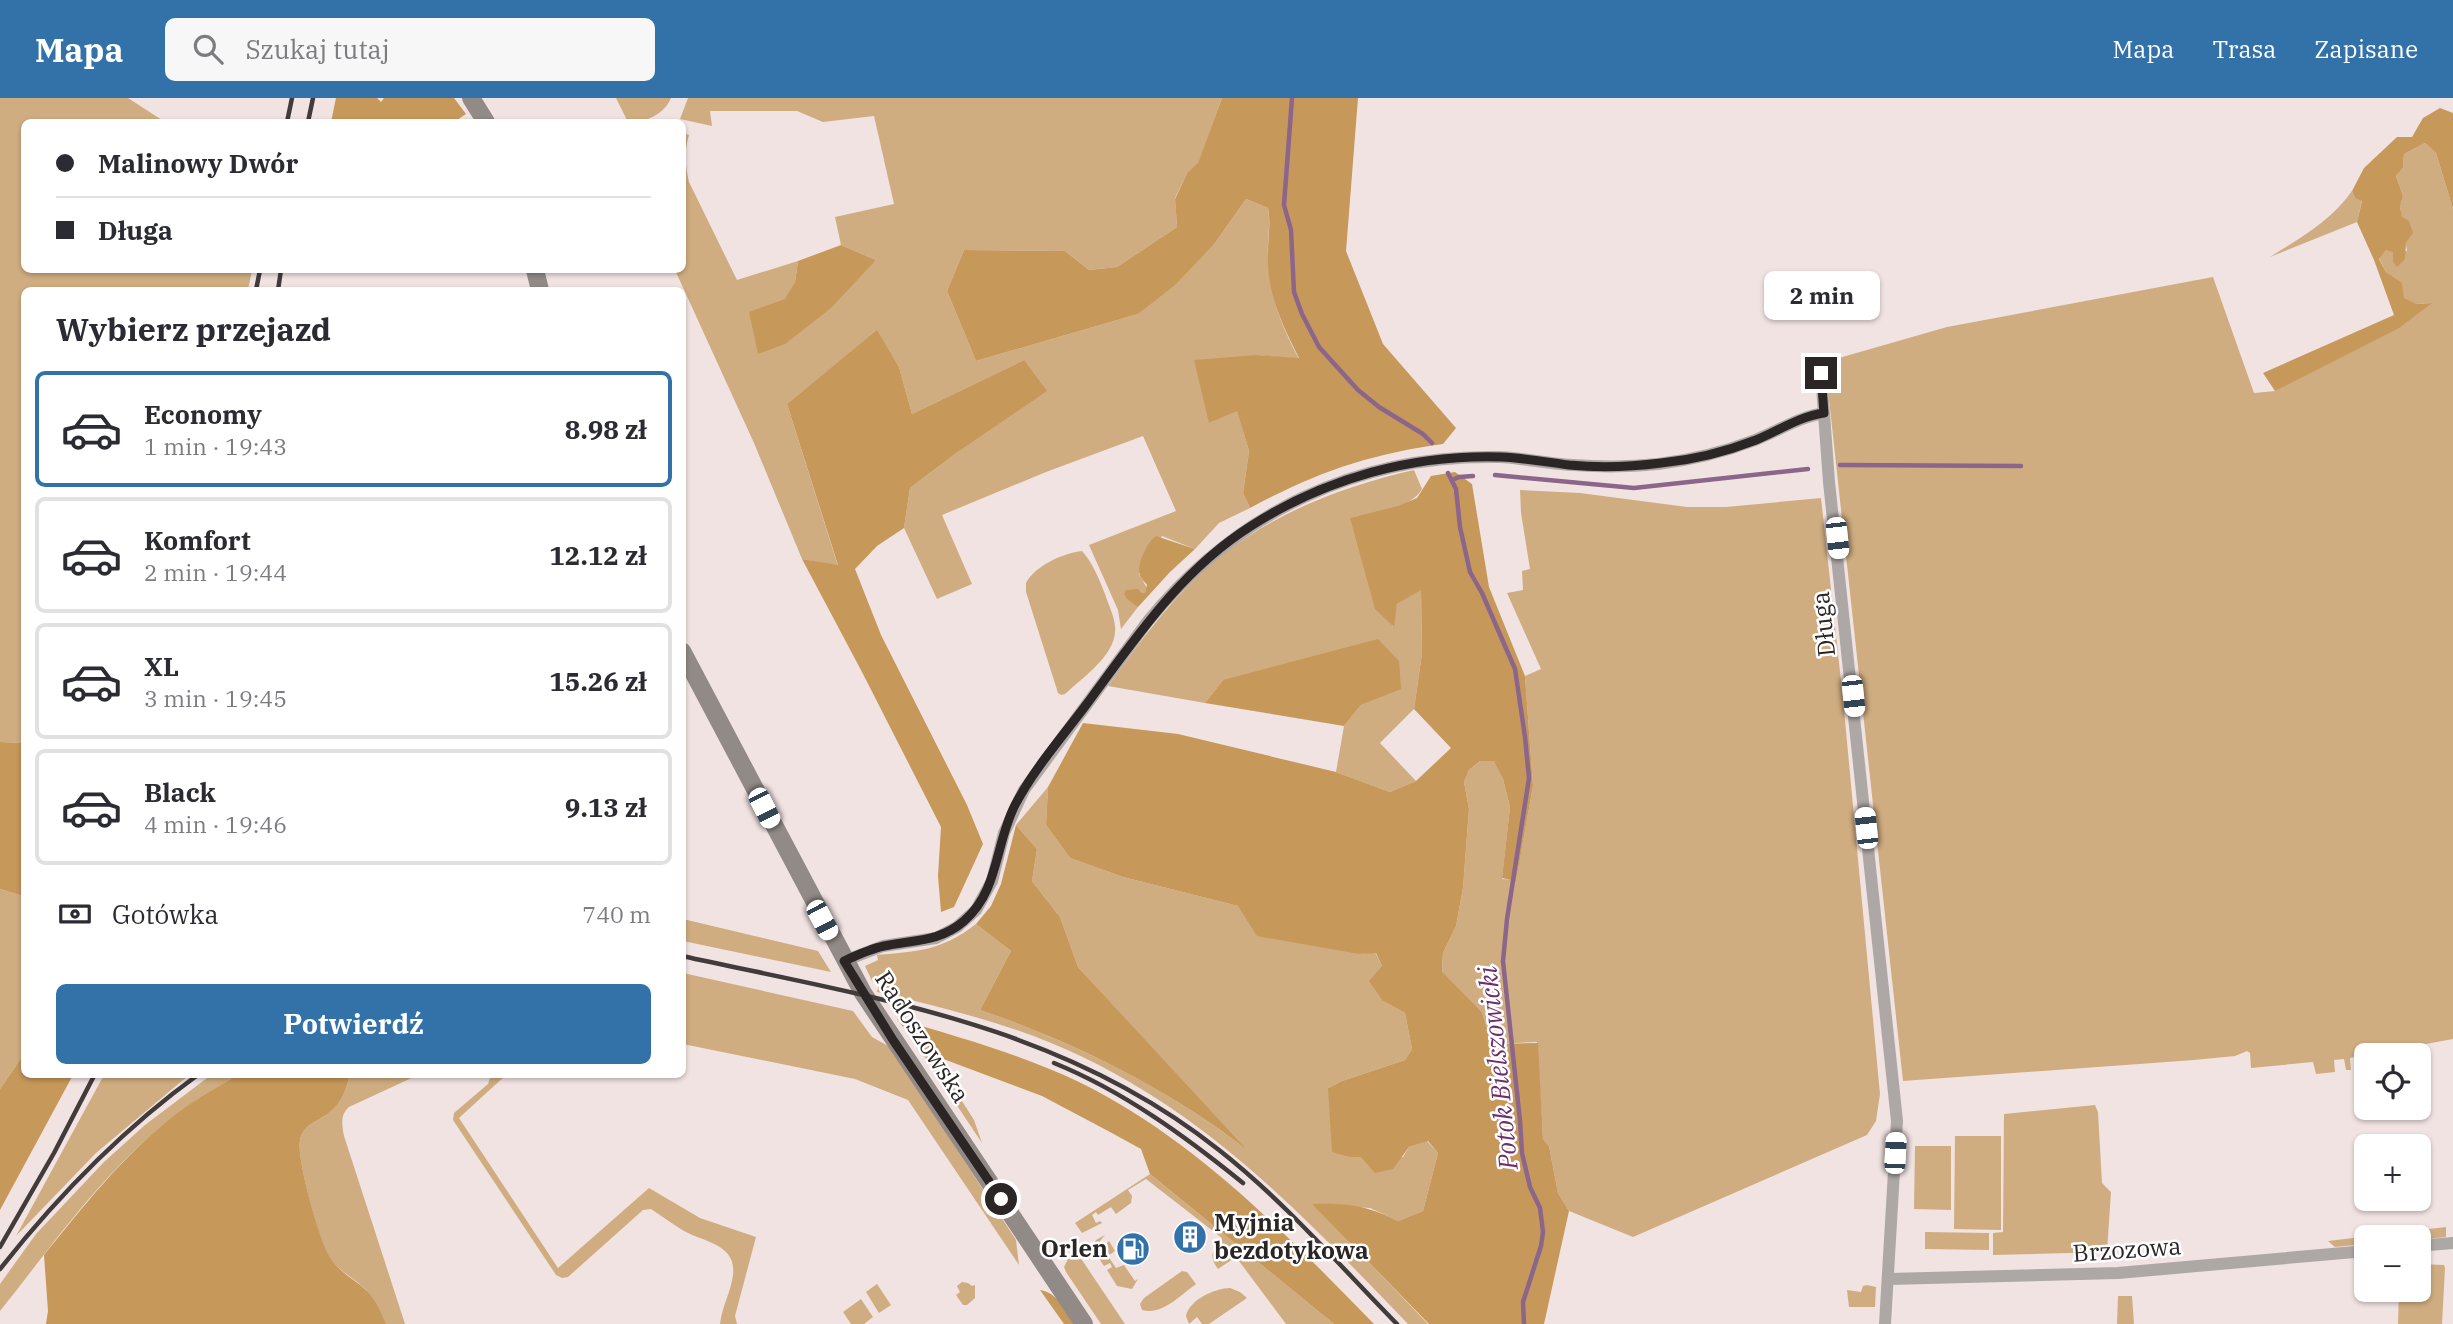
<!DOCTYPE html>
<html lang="pl">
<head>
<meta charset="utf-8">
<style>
  :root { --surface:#fff; --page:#f7f7f7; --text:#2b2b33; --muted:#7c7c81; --line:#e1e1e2; --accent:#3272a8 }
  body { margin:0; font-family:"IBM Plex Serif",serif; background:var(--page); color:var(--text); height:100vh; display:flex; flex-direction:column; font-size:26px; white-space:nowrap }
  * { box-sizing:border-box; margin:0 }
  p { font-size:23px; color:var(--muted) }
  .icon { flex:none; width:38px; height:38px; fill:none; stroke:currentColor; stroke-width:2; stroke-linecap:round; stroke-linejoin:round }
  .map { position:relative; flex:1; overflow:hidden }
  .sheet { position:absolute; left:21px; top:189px; width:665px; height:791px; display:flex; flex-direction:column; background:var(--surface); border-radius:10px; box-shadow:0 2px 5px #0004 }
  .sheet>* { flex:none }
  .hud { position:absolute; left:21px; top:21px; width:665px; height:154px; border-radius:10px; box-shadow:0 2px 5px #0004; display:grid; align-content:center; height:154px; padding:0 35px; background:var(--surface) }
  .controls { position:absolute; left:2354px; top:945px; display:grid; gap:14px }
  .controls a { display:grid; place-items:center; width:77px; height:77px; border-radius:10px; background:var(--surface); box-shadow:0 2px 5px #0004; font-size:35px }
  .end { position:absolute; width:32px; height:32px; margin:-16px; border:9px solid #2b2525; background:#fff; box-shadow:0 0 0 4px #fff }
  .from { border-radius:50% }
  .bubble { position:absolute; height:49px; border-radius:10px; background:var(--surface); box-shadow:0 2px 5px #0004; font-size:23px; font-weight:700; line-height:49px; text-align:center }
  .car { position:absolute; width:21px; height:42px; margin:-21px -10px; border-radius:9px; box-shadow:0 0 5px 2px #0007; background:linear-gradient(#fff 24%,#345 0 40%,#fff 0 76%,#345 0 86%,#fff 0) }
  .hud b { display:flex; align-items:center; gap:24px; height:66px; font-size:26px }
  .hud b+b { border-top:2px solid var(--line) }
  .hud i { width:18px; height:18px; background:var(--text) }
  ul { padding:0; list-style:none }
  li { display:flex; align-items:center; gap:21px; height:116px; margin:0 14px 10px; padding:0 21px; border:4px solid var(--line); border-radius:10px }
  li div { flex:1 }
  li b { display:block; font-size:26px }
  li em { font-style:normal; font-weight:700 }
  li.current { border-color:var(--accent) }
  li>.icon { width:63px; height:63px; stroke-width:1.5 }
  h2 { padding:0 35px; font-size:32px; line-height:84px }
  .pay { display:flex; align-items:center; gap:18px; height:77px; padding:0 35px; font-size:26px }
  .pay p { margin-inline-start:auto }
  .action { display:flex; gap:14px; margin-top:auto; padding:14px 35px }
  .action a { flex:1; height:80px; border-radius:10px; background:var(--accent); color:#fff; font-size:28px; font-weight:700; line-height:80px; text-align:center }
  header { display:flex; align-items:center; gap:42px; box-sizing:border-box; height:98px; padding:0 35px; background:var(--accent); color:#fff }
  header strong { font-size:33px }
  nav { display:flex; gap:38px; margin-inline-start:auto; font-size:24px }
  .search { width:490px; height:63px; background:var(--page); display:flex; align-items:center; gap:18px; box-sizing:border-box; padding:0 24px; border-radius:10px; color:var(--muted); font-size:26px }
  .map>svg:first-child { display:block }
</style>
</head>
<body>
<header>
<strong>Mapa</strong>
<div class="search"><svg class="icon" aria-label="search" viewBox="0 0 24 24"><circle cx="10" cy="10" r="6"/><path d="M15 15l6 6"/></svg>Szukaj tutaj</div>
<nav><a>Mapa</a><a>Trasa</a><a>Zapisane</a></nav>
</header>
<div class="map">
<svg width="2453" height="1226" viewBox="0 0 2453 1226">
  <rect width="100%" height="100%" fill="#f1e3e2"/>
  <path fill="#d0ad80" d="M0 0H128L165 24H24V172H252L248 192H24V645L0 644Z
    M616 0H671C664 17 646 24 628 24Z
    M688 0H1222L1198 66 1187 75 1175 100 1177 129 1117 169 1089 172 1065 153 964 152 947 193 976 263 1138 216 1215 145 1246 101 1268 110C1271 129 1267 140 1268 158 1270 199 1280 225 1299 261L1257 257 1209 325 1237 312 1249 353 1243 395 1250 410 1219 425 1195 451 1162 438 1139 476 1147 490 1145 495H1141L1135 505 1138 509 1121 531 1118 512 1089 447 1176 413 1143 338 1046 374 942 417 972 486 937 501 904 430 910 390 959 353 1024 262 912 316 899 269 877 233 787 306 838 468 802 461 754 345 675 172H682L683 35 689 37C684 54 685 67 689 84L737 182 798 163 795 184 758 256 876 162 841 147 835 119 894 106 874 18 823 24 797 13H710L712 28 680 21Z
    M2425 45 2436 55 2453 111V941L2350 960 2351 972H2346L2344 961 2334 962 2335 974 2316 976 2313 964 2251 970 2250 955 2247 953 2235 958 2194 962 1903 983 1825 264 1947 229 2213 179 2254 295 2275 293 2430 205 2417 206 2403 200 2402 186 2386 174 2379 160 2386 152 2407 153 2400 109 2403 98 2396 78 2403 70 2404 56Z
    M2352 93 2355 100 2362 102 2357 124 2270 159C2300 140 2331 123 2352 93Z
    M1414 372 1422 391C1410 412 1373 414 1351 420L1393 529 1397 506 1421 491 1422 555 1414 611 1380 645 1416 683 1390 694 1336 674 1344 628 1361 607 1401 590 1223 582 1205 605 1108 588C1132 555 1156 521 1185 491 1245 426 1330 391 1414 372Z
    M1520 392 1580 395 1687 409H1726L1821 400 1843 601 1880 996 1876 1023 1867 1037 1633 1139 1569 1113 1558 1095 1549 1048 1543 1041 1537 944 1492 946 1482 914 1442 875 1443 855 1456 828 1463 790 1469 711 1464 684 1469 672 1480 663H1495L1503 681 1510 709 1502 781 1516 782 1533 688 1525 578 1541 571 1507 495 1523 492 1522 473 1530 471 1521 415Z
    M1082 453C1093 465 1099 481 1105 496 1108 506 1114 517 1115 528 1118 556 1083 579 1065 596L1061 597 1058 595 1026 494V485C1035 468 1063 455 1082 453Z
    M1048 689 1046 727 1070 760 1123 779 1238 808 1359 856 1375 854 1382 868 1383 903 1405 915 1412 951 1405 962 1342 983 1328 990 1350 1059H1403L1409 1049 1427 1043 1438 1055 1423 1113 1398 1123 1370 1110 1313 1106 1428 1226H1408C1299 1113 1199 1006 1051 945 995 922 936 908 877 894L879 885 872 883 865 868 878 862 877 857C919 853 941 853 976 826L1011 853 980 912C1072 943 1165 989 1242 1048L1078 869 1060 819 1032 783 1037 751 1016 727Z
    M0 791 23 798 24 796V956L0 991Z
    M683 821 818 853 831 874 683 843Z
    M683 875 853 913 872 939 890 949 1016 1142 1019 1167 908 1002 855 981 683 946Z
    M923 948 931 950 938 959 933 957 974 1022 982 1045 924 958 921 952Z
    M104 977H189L96 1055 16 1138Z
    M211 977H238C215 990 192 1004 171 1021 103 1073 53 1147 0 1213V1186L36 1136 104 1064 145 1027Z
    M349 977H418L349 1009C340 1017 342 1027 344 1038L405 1226H385C380 1216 375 1202 367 1193 356 1181 340 1174 330 1161 320 1146 296 1059 300 1042 304 1025 318 1024 330 1014 341 1006 348 989 349 977Z
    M491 977H506L459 1020 558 1170 649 1090 700 1120 756 1139 735 1218 737 1226H720C722 1208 731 1194 733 1177 737 1146 703 1144 684 1133 672 1126 662 1118 651 1111L643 1112 568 1179 562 1180 556 1177 453 1022 454 1015 488 986Z
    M2095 1007 2098 1014 2102 1085 2111 1094 2107 1154 1993 1157V1135L2003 1134 2004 1016Z
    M1955 1038H2001V1132L1954 1131Z
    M1915 1048H1951V1112L1914 1111Z
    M1150 1076 1334 1226H1286L1236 1159 1218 1171C1207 1155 1214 1154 1222 1140L1146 1081 1128 1092 1132 1098 1131 1105 1116 1116 1111 1109 1098 1117 1096 1114 1092 1117 1096 1125 1100 1123 1102 1125 1082 1135 1075 1125Z
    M2446 1129V1139L2419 1142 2418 1139H2366V1146L2335 1149 2328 1143Z
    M1925 1134 1989 1135V1152L1925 1151Z
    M1105 1137 1100 1143 1104 1148 1109 1143 1115 1153 1108 1158 1116 1170 1124 1167 1135 1183 1138 1181 1132 1191 1117 1188 1107 1172 1112 1169 1110 1165 1104 1168 1092 1150 1096 1142Z
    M1069 1159H1077L1082 1162 1125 1226H1101L1066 1174 1064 1169Z
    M2419 1166 2444 1167 2445 1170 2442 1226H2398L2399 1192H2418Z
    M1182 1173 1187 1174 1196 1186C1181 1197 1161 1218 1142 1212L1140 1206 1144 1200Z
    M962 1184 968 1185 972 1188 975 1187V1200L967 1207H963L956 1197 960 1194 957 1188Z
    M877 1186 891 1207 879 1215 866 1194Z
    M1867 1187 1876 1189 1875 1209H1849L1847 1192 1861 1194 1863 1188Z
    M1230 1190 1240 1194 1247 1200 1209 1226H1202L1197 1219 1189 1226 1186 1218C1189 1202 1215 1190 1230 1190Z
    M2118 1198H2132L2134 1226H2117Z
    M861 1201 873 1219 864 1226H851L843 1214Z"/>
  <path fill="#c6985a" d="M336 0H377L381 4 384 0H454L466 16 454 24H331Z
    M1222 0H1358L1346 153 1383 246 1456 330 1443 346C1369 356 1315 375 1250 410L1243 395 1249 353 1237 313 1209 325 1194 262 1257 257 1299 260C1282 226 1266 194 1268 154 1268 138 1271 126 1268 110L1246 101 1215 145 1175 187 1138 216 976 263 947 193 964 152 1065 153 1089 172 1117 169 1177 129 1175 101 1187 75 1198 65Z
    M2440 10 2453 15V111L2436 55 2425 45 2404 56 2403 70 2396 78 2403 98 2400 109 2402 119 2409 123 2413 135 2406 144 2405 161 2397 169 2393 164V154L2386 152 2379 161 2386 174 2402 185 2404 200 2417 206 2432 205 2399 230 2275 293 2263 275 2394 217 2374 162 2357 124 2362 103 2355 100 2352 93 2364 70 2397 39H2412L2423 20Z
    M841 147 876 162 831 210 785 246 758 256 749 214 785 201 795 184 798 163Z
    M877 232 899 269 912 316 1024 262 1047 293 959 353 910 390 904 430 877 448 855 471 881 537 967 707 983 746 954 809 941 814 938 778 941 729 862 574 802 461 838 467 787 306Z
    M1455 374 1472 386 1489 489 1525 578 1533 688 1516 783 1502 780 1510 709 1503 681 1494 663H1480L1469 672 1464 684 1469 711 1463 790 1456 828 1443 855 1442 874 1482 914 1492 946 1538 945 1543 1041 1549 1048 1558 1095 1569 1113 1544 1226H1429L1312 1106C1348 1105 1365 1107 1398 1123L1423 1113 1438 1055 1428 1043 1409 1049 1393 1071 1375 1075 1361 1059H1350L1332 1054 1328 990 1342 983 1405 962 1412 951 1405 915 1383 903 1369 883 1382 868 1376 855 1359 856 1257 838 1238 808 1123 779 1070 760 1046 727 1048 689 1083 625 1178 636 1336 674 1390 694 1416 683 1451 650 1414 611 1422 555 1421 492 1397 506 1394 529 1375 511 1350 420 1398 408 1417 400 1431 378Z
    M1156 438 1195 451 1170 474 1138 509 1127 501 1124 496 1126 492 1138 491 1141 495H1145L1147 487C1145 484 1141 481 1140 477 1136 467 1148 443 1156 438Z
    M1378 541 1399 563 1401 591 1361 607 1344 628 1205 605 1223 582Z
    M0 644 24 645 23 798 0 791Z
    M1016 727 1037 751 1032 783 1060 819 1078 869 1246 1051C1167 990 1074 944 980 912L1011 853 976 826 991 808 1001 786Z
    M897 921C959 939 1020 956 1079 984 1195 1041 1285 1135 1374 1226H1334L1150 1076 1141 1051 1110 1034 1042 998 938 959 927 948H923L921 952Z
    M24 956V976L73 977 0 1112V991Z
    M238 977H349C348 989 341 1006 330 1014 318 1024 304 1025 300 1042 296 1059 320 1146 331 1161 340 1175 356 1182 367 1193 376 1202 381 1215 386 1226H46L48 1213 44 1157C83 1109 121 1060 170 1021 191 1004 215 990 238 977Z
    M1040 1192C1058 1195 1065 1212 1075 1226H1064Z"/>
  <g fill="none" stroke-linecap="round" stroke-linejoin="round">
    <path stroke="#8c658a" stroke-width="4.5" d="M1292 0 1284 107 1291 132 1294 194 1302 216 1319 249 1358 292 1379 309 1423 336 1432 345
      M1840 367 2021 368
      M1448 375 1456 391 1460 429 1470 474 1482 495 1515 571 1525 639 1529 680 1507 821 1503 863 1520 1023 1522 1055 1530 1089 1540 1110 1543 1134 1541 1148 1523 1204 1524 1226
      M1495 377 1634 390 1808 371
      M1452 382 1459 379 1473 378"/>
    <path stroke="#ada8a6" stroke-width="12" d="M1821 275 1829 384 1897 1023 1885 1226
      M844 863 883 848 936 840 957 829 976 812 992 783 1004 735 1024 692 1148 523C1237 414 1358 356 1499 359 1524 360 1548 366 1573 367 1601 369 1630 369 1658 366 1691 362 1724 354 1755 342 1778 333 1799 319 1824 315
      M2418 1148 2453 1145
      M1889 1181 2118 1175 2366 1153"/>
    <path stroke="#918a86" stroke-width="18" d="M471 0 486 24
      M535 172 540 192
      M682 553 863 895 1084 1226"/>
    <path stroke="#423b3b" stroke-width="4.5" d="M287 24 292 0
      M308 24 313 0
      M256 192 260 172
      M278 192 281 172
      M682 858C874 900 1061 926 1219 1052 1284 1103 1339 1167 1397 1226
      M1054 965C1123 993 1185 1038 1243 1085
      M0 1149 54 1055 95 976
      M0 1171C57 1099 124 1030 199 976"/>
  </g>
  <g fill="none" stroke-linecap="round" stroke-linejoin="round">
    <path stroke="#2b2525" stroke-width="9" d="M1001 1101 893 942 844 863C857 857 870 851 884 848 913 842 940 844 964 823 999 793 995 746 1015 707 1034 671 1062 639 1086 607 1135 541 1180 473 1251 428 1326 380 1413 356 1502 359 1524 360 1546 364 1569 367 1599 370 1630 369 1661 365 1693 362 1725 354 1756 342 1778 333 1800 318 1824 315L1821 275"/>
  </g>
  <defs>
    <g id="building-disc" transform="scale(1.75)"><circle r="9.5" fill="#3272a8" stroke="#fff"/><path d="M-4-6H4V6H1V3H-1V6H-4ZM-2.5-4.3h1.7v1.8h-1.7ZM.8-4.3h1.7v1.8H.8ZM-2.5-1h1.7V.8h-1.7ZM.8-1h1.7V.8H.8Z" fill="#fff"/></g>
    <g id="fuel-disc" transform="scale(1.75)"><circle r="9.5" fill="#3272a8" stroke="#fff"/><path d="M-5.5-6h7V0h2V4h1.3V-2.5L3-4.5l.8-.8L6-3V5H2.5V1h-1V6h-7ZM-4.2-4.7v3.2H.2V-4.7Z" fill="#fff"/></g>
  </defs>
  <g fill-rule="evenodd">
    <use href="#building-disc" x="1190" y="1139"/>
    <use href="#fuel-disc" x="1133" y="1151"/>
  </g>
  <g text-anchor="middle" stroke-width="5" stroke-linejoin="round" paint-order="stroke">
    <g font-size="24" fill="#2b2525" stroke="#fff">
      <text transform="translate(1824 526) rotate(-96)" y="8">Długa</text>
      <text transform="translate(922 939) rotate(57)" y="8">Radoszowska</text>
      <text transform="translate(2127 1152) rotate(-4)" y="8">Brzozowa</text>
    </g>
    <g font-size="24" font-weight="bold" fill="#2b2525" stroke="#fff" text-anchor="start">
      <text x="1214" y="1133">Myjnia<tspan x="1214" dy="28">bezdotykowa</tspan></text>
      <text x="1108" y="1159" text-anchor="end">Orlen</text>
    </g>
    <g font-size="26" font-style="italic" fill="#6e2d6f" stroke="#fff">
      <text transform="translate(1498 970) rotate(-96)" y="9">Potok Bielszowicki</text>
    </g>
  </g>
</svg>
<div class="controls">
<a><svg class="icon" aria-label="locate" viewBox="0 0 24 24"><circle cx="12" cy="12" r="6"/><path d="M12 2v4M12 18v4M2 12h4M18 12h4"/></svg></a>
<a>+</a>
<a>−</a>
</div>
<i class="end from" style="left:1001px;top:1101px"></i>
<i class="end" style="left:1821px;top:275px"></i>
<div class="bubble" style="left:1764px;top:173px;width:116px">2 min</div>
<i class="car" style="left:1837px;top:440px;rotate:174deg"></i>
<i class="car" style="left:1853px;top:598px;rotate:174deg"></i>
<i class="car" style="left:764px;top:710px;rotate:153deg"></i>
<i class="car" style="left:1866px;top:730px;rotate:354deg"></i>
<i class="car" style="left:822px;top:822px;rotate:152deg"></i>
<i class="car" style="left:1895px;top:1055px;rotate:3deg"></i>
<div class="hud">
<b><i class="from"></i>Malinowy Dwór</b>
<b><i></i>Długa</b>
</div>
<section class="sheet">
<h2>Wybierz przejazd</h2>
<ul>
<li class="current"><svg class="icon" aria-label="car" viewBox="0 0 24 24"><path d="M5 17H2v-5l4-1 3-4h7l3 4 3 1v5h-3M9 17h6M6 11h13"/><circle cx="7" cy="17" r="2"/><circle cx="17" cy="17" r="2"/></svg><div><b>Economy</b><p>1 min · 19:43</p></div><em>8.98 zł</em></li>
<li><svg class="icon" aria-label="car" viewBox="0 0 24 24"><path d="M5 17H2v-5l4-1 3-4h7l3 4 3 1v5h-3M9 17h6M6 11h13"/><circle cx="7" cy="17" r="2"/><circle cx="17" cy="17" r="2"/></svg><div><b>Komfort</b><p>2 min · 19:44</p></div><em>12.12 zł</em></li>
<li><svg class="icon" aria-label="car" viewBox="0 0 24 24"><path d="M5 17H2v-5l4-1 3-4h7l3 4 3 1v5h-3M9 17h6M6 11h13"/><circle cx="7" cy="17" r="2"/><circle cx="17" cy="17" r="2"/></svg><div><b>XL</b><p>3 min · 19:45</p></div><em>15.26 zł</em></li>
<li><svg class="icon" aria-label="car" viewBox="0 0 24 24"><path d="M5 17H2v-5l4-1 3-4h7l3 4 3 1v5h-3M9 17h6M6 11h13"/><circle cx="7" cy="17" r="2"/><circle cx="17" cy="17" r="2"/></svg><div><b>Black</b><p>4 min · 19:46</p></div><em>9.13 zł</em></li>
</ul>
<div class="pay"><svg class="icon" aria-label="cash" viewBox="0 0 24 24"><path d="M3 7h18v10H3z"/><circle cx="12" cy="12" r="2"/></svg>Gotówka<p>740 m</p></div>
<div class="action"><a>Potwierdź</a></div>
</section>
</div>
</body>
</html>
